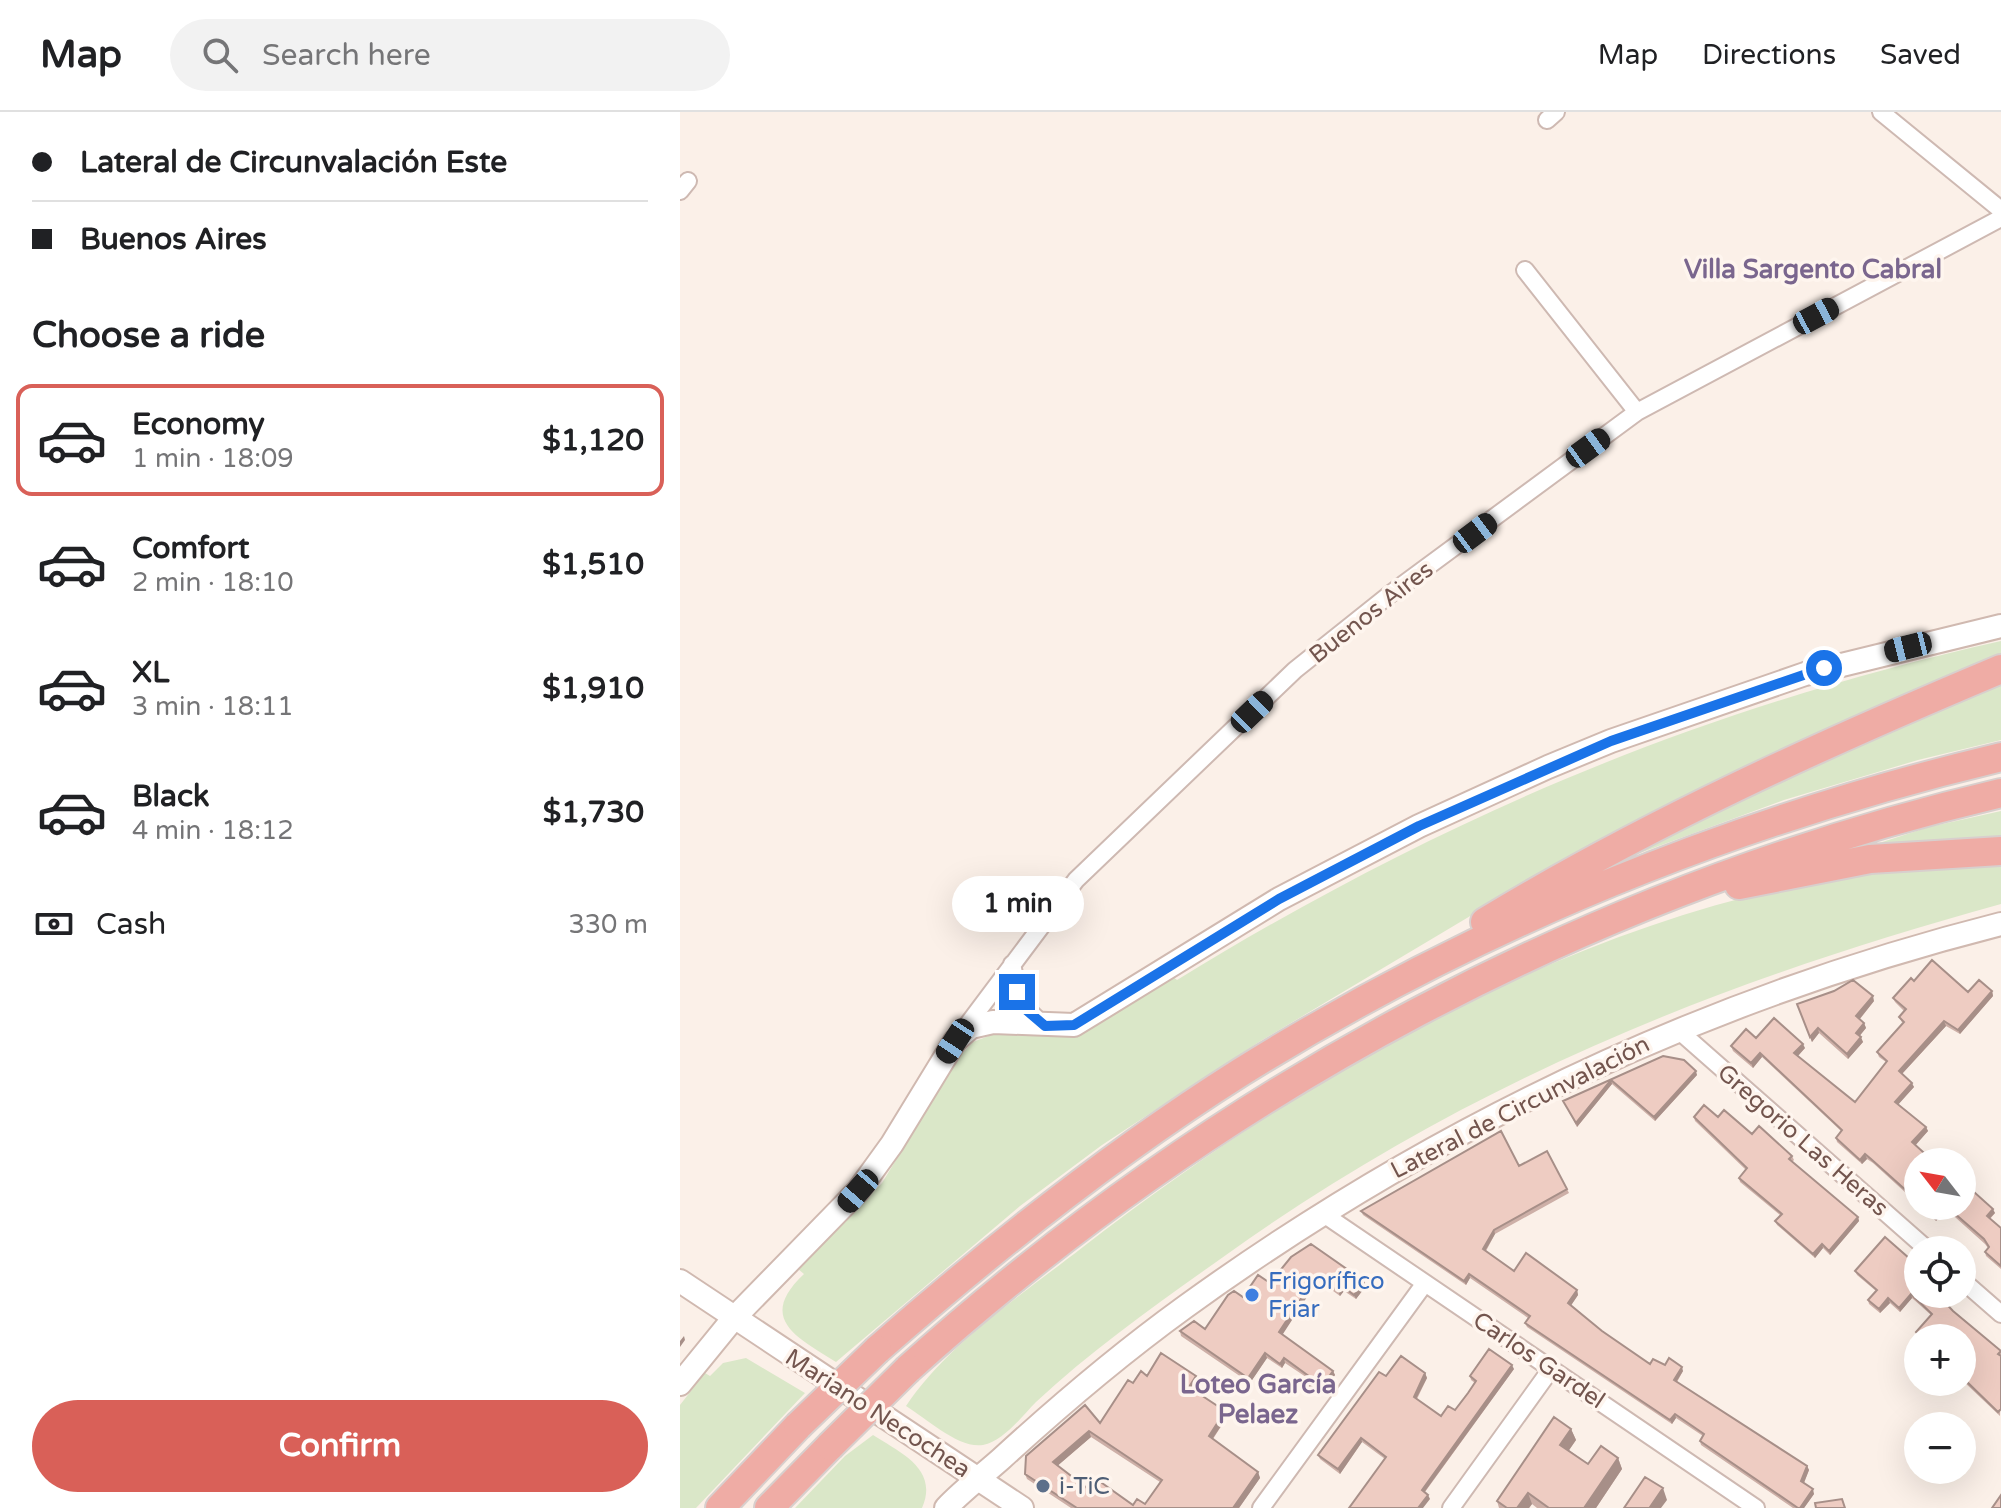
<!DOCTYPE html>
<html lang="en">
<head>
<meta charset="utf-8">
<style>
  :root { --surface:#fff; --page:#f2f2f2; --text:#202124; --muted:#757577; --line:#e0e0e0; --accent:#d96058 }
  body { margin:0; font-family:"Varela Round",sans-serif; background:var(--page); color:var(--text); height:100vh; display:flex; flex-direction:column; font-size:30px; white-space:nowrap }
  * { box-sizing:border-box; margin:0 }
  p { font-size:26px; color:var(--muted) }
  .icon { flex:none; width:44px; height:44px; fill:none; stroke:currentColor; stroke-width:2; stroke-linecap:round; stroke-linejoin:round }
  .map { position:relative; flex:1; overflow:hidden }
  .details { display:flex; flex-direction:column; background:var(--surface); width:680px }
  .details>* { flex:none }
  .hud { display:grid; align-content:center; height:176px; padding:0 32px; background:var(--surface) }
  .needle { width:52px; rotate:301deg }
  .fabs { position:absolute; left:1224px; top:1036px; display:grid; gap:16px }
  .fabs a { display:grid; place-items:center; width:72px; height:72px; border-radius:50%; background:var(--surface); box-shadow:0 8px 32px #0002; font-size:40px }
  .end { position:absolute; width:36px; height:36px; margin:-18px; border:10px solid #1a73e8; background:#fff; box-shadow:0 0 0 4px #fff }
  .from { border-radius:50% }
  .bubble { position:absolute; height:56px; border-radius:28px; background:var(--surface); box-shadow:0 8px 32px #0002; font-size:26px; font-weight:700; line-height:56px; text-align:center }
  .car { position:absolute; width:24px; height:48px; margin:-24px -12px; border-radius:10px; box-shadow:0 0 6px 2px #0007; background:linear-gradient(#222 24%,#8ab4d8 0 40%,#222 0 76%,#8ab4d8 0 86%,#222 0) }
  .hud b { display:flex; align-items:center; gap:28px; height:76px; font-size:30px }
  .hud b+b { border-top:2px solid var(--line) }
  .hud i { width:20px; height:20px; background:var(--text) }
  ul { padding:0; list-style:none }
  li { display:flex; align-items:center; gap:24px; height:112px; margin:0 16px 12px; padding:0 16px; border:4px solid transparent; border-radius:16px }
  li div { flex:1 }
  li b { display:block; font-size:30px }
  li em { font-style:normal; font-weight:700 }
  li.selected { border-color:var(--accent) }
  li>.icon { width:72px; height:72px; stroke-width:1.5 }
  h2 { padding:0 32px; font-size:36px; line-height:96px }
  .pay { display:flex; align-items:center; gap:20px; height:88px; padding:0 32px; font-size:30px }
  .pay p { margin-inline-start:auto }
  .cta { display:flex; gap:16px; margin-top:auto; padding:16px 32px }
  .cta a { flex:1; height:92px; border-radius:48px; background:var(--accent); color:#fff; font-size:32px; font-weight:700; line-height:92px; text-align:center }
  header { display:flex; align-items:center; gap:48px; box-sizing:border-box; height:112px; padding:0 40px; background:var(--surface); border-bottom:2px solid var(--line) }
  header strong { font-size:38px }
  nav { display:flex; gap:44px; margin-inline-start:auto; font-size:28px }
  .search { width:560px; height:72px; background:var(--page); display:flex; align-items:center; gap:20px; box-sizing:border-box; padding:0 28px; border-radius:44px; color:var(--muted); font-size:30px }
  main { display:flex; flex:1; min-height:0 }
  .map>svg:first-child { display:block }
</style>
</head>
<body>
<header>
<strong>Map</strong>
<div class="search"><svg class="icon" aria-label="search" viewBox="0 0 24 24"><circle cx="10" cy="10" r="6"/><path d="M15 15l6 6"/></svg>Search here</div>
<nav><a>Map</a><a>Directions</a><a>Saved</a></nav>
</header>
<main>
<section class="details">
<div class="hud">
<b><i class="from"></i>Lateral de Circunvalación Este</b>
<b><i></i>Buenos Aires</b>
</div>
<h2>Choose a ride</h2>
<ul>
<li class="selected"><svg class="icon" aria-label="car" viewBox="0 0 24 24"><path d="M5 17H2v-5l4-1 3-4h7l3 4 3 1v5h-3M9 17h6M6 11h13"/><circle cx="7" cy="17" r="2"/><circle cx="17" cy="17" r="2"/></svg><div><b>Economy</b><p>1 min · 18:09</p></div><em>$1,120</em></li>
<li><svg class="icon" aria-label="car" viewBox="0 0 24 24"><path d="M5 17H2v-5l4-1 3-4h7l3 4 3 1v5h-3M9 17h6M6 11h13"/><circle cx="7" cy="17" r="2"/><circle cx="17" cy="17" r="2"/></svg><div><b>Comfort</b><p>2 min · 18:10</p></div><em>$1,510</em></li>
<li><svg class="icon" aria-label="car" viewBox="0 0 24 24"><path d="M5 17H2v-5l4-1 3-4h7l3 4 3 1v5h-3M9 17h6M6 11h13"/><circle cx="7" cy="17" r="2"/><circle cx="17" cy="17" r="2"/></svg><div><b>XL</b><p>3 min · 18:11</p></div><em>$1,910</em></li>
<li><svg class="icon" aria-label="car" viewBox="0 0 24 24"><path d="M5 17H2v-5l4-1 3-4h7l3 4 3 1v5h-3M9 17h6M6 11h13"/><circle cx="7" cy="17" r="2"/><circle cx="17" cy="17" r="2"/></svg><div><b>Black</b><p>4 min · 18:12</p></div><em>$1,730</em></li>
</ul>
<div class="pay"><svg class="icon" aria-label="cash" viewBox="0 0 24 24"><path d="M3 7h18v10H3z"/><circle cx="12" cy="12" r="2"/></svg>Cash<p>330 m</p></div>
<div class="cta"><a>Confirm</a></div>
</section>
<div class="map">
<svg width="1321" height="1396" viewBox="0 0 1321 1396">
  <rect width="100%" height="100%" fill="#fbf0e8"/>
  <path fill="#dae7c8" d="M1321 529V546L797 800 579 930 422 1033 340 1094 156 1250C118 1226 76 1207 124 1162L118 1157 202 1071 278 946 293 930 319 920 385 924 404 921 492 864 497 868C761 706 1018 597 1321 529Z
    M1321 565V628L1238 648 1104 688 900 763Z
    M1321 699V732L1193 733 1249 715Z
    M1321 752V792C1038 870 786 971 546 1143 481 1189 414 1236 356 1290 342 1304 324 1329 303 1333 279 1337 247 1307 226 1294 267 1232 344 1181 403 1135 623 965 881 814 1158 765 1212 756 1267 755 1321 752Z
    M66 1246 125 1281 16 1396H0V1293L25 1261 30 1264 43 1251Z
    M193 1323C221 1341 259 1357 242 1396H115L165 1344Z"/>
  <g fill="none" stroke-linecap="round" stroke-linejoin="round">
    <g stroke="#ceb9b2" stroke-width="20">
      <path id="street" d="M1201 0 1321 98
        M867 8 876 0
        M0 79 8 69
        M845 158 957 300
        M332 852 340 890 362 912
        M997 917 1248 1138
        M282 920 396 768 615 558 709 483 957 300 1321 106
        M642 1101 1076 1396
        M1282 1168 1321 1202
        M581 1396 745 1171
        M771 1396 871 1257"/>
    </g>
    <g stroke="#d0b9b0" stroke-width="26">
      <path id="secondary" d="M0 1169 342 1396
        M0 1272 53 1207 178 1079 212 1032 275 929 291 915 313 910 394 913 599 787 739 714 868 655 931 629 1125 562 1321 514
        M266 1396C283 1378 303 1363 321 1347 380 1293 440 1242 505 1195 752 1016 1025 887 1321 812"/>
    </g>
    <g stroke="#d8cfcd" stroke-width="32">
      <path id="highway" d="M1059 773 1190 747 1321 739
        M805 810C968 711 1145 631 1321 557
        M197 1238C312 1137 431 1042 561 960 795 814 1053 709 1321 645
        M228 1257C539 977 912 777 1321 681
        M40 1396 118 1314
        M89 1396 150 1334"/>
    </g>
    <use href="#street" stroke="#fff" stroke-width="16"/>
    <use href="#secondary" stroke="#fff" stroke-width="22"/>
    <use href="#highway" stroke="#efaca5" stroke-width="28"/>
    <g stroke="#d8cfcd" stroke-width="32" stroke-linecap="butt">
      <path id="highway-bridge" d="M118 1314 197 1238
        M150 1334 228 1257"/>
    </g>
    <use href="#highway-bridge" stroke="#efaca5" stroke-width="28"/>
  </g>
  <path fill="#cdafa7" fill-rule="evenodd" d="M1234 869 1288 880 1312 879 1313 884 1280 922 1266 914 1222 962 1234 975 1218 992 1246 1015 1248 1019 1235 1033 1238 1050V1092L1193 1051 1187 1047 1182 1052 1157 1030 1156 1026 1161 1019 1082 945 1073 956 1053 939 1051 934 1076 926 1125 936 1118 944 1175 990 1206 950 1199 945 1197 940 1223 912 1219 905 1224 899 1215 890 1213 886Z
    M1194 889 1180 907 1184 911 1186 916 1179 924 1183 930 1168 947 1139 921 1132 930 1117 892Z
    M983 944 1017 963 975 1009 932 972 897 1015 883 989Z
    M1014 1005H1038L1112 1044 1114 1048 1112 1050 1178 1105 1179 1109 1150 1143 1143 1136 1135 1146 1097 1113 1095 1109 1100 1103 1060 1070 1059 1066 1066 1058 1015 1009Z
    M839 1054 887 1077 889 1081 815 1122 806 1139 834 1159 897 1178 898 1183 891 1193 922 1219 970 1252 985 1253 1003 1259 997 1270 1127 1354 1129 1358 1124 1371 1134 1382 1124 1396H1113L1021 1333 1020 1329 1023 1324 996 1306 992 1312 847 1215 845 1211 848 1206 790 1166 786 1173 683 1103 681 1099Z
    M1286 1069 1287 1074 1315 1101 1310 1107 1321 1116V1157L1306 1144 1305 1140 1308 1136 1305 1132 1266 1097 1256 1109 1240 1094H1282Z
    M611 1145 684 1169 686 1174 676 1187 664 1179 660 1184 638 1168 602 1222 653 1259 655 1263 640 1284 628 1275 626 1270 629 1267 605 1251 602 1256 587 1246 570 1271 501 1224 500 1219 525 1217 563 1185 590 1171Z
    M1175 1159 1264 1182 1260 1186 1273 1199 1321 1239 1320 1304 1282 1268V1226H1239L1236 1220 1251 1203 1232 1186 1220 1200 1210 1191 1200 1201 1189 1192 1188 1188 1196 1179 1177 1163Z
    M834 1257 745 1380 750 1387 705 1347 682 1330 660 1362 640 1347 638 1343 706 1264 745 1261 747 1266 737 1287 761 1304 775 1298 795 1271 791 1268 790 1264Z
    M467 1264H516L518 1270 513 1278 547 1305 533 1327 578 1360 580 1366 559 1396H391L347 1367 345 1362 420 1311ZM411 1325 480 1370 465 1392 453 1393 407 1376 377 1354Z
    M891 1317 896 1328 889 1338 908 1352 938 1346 942 1357 916 1396H857L852 1392 849 1396H819L817 1389Z"/>
  <path fill="#a78f88" d="M1312 879 1313 884 1280 922 1278 918Z
    M1193 884 1194 889 1178 909 1176 904Z
    M1264 909 1266 914 1220 964 1219 959Z
    M1184 911 1186 916 1178 926 1176 921Z
    M1138 916 1139 921 1132 930 1130 925Z
    M1181 925 1183 930 1168 947 1167 942Z
    M1123 932 1125 936 1116 946 1114 941Z
    M1080 941 1082 945 1073 956 1071 951Z
    M1016 959 1017 963 975 1009 974 1005Z
    M931 968 932 972 897 1015 896 1011Z
    M1232 971 1234 975 1217 994 1215 990Z
    M1246 1015 1248 1019 1234 1035 1232 1030Z
    M1185 1042 1187 1047 1182 1052 1180 1048Z
    M1264 1094H1265L1266 1097 1256 1109 1255 1105Z
    M1313 1097 1315 1101 1308 1108 1307 1104Z
    M1178 1105 1179 1109 1150 1143 1149 1139Z
    M814 1118 815 1122 804 1141 803 1137Z
    M1142 1132 1143 1136 1135 1146 1133 1142Z
    M789 1162 790 1166 786 1173 784 1169Z
    M636 1164 638 1168 601 1225 599 1220Z
    M684 1169 686 1174 676 1187 674 1183Z
    M662 1174 664 1179 660 1184 658 1179Z
    M897 1178 898 1183 890 1195 888 1191Z
    M1231 1182 1232 1186 1220 1200 1219 1196Z
    M1208 1186 1210 1191 1200 1201 1199 1197Z
    M4 1224 5 1228 0 1235V1229Z
    M585 1241 587 1246 570 1271 568 1266Z
    M604 1246 605 1251 602 1256 600 1252Z
    M832 1253 834 1257 743 1382 742 1378Z
    M1002 1255 1003 1259 995 1272 994 1268Z
    M653 1259 655 1263 640 1284 638 1279Z
    M745 1261 747 1266 735 1289 734 1285Z
    M516 1264 518 1270 511 1281 509 1275Z
    M545 1299 547 1305 531 1329 529 1324Z
    M995 1302 996 1306 992 1312 990 1308Z
    M891 1317 896 1328 885 1344 880 1333Z
    M409 1319 411 1325 375 1356 373 1350Z
    M681 1326 682 1330 660 1362 658 1357Z
    M938 1346 942 1357 916 1396H904Z
    M1127 1354 1129 1358 1123 1373 1121 1369Z
    M578 1360 580 1366 559 1396H553Z
    M983 1376 987 1388 981 1396H971L970 1395Z
    M1133 1377 1134 1382 1124 1396H1120Z
    M848 1381 852 1392 849 1396H837Z
    M748 1383 750 1387 743 1396H738Z"/>
  <path fill="#eeccc2" stroke="#a78f88" stroke-width="2" fill-rule="evenodd" d="M1252 848 1288 880 1299 868 1312 879 1278 918 1264 909 1219 959 1232 971 1215 990 1246 1015 1232 1030 1254 1050H1238V1089L1191 1047 1185 1042 1180 1048 1156 1026 1162 1018 1080 941 1071 951 1051 934 1066 917 1076 926 1094 906 1123 932 1114 941 1175 990 1207 949 1197 940 1224 910 1219 905 1226 897 1213 886 1231 866 1234 869Z
    M1173 868 1193 884 1176 904 1184 911 1176 921 1181 925 1167 942 1138 916 1130 925 1117 892 1154 879Z
    M983 944 1004 948 1016 959 974 1005 931 968 896 1011 883 989Z
    M1024 993 1038 1005 1044 998 1072 1022 1079 1014 1112 1044 1109 1047 1178 1105 1149 1139 1142 1132 1133 1142 1095 1109 1102 1102 1059 1066 1067 1056 1014 1005Z
    M821 1019 839 1054 867 1039 887 1077 814 1118 803 1137 834 1159 846 1141 897 1178 888 1191 922 1219 970 1252 973 1247 985 1253 989 1246 1002 1255 994 1268 1127 1354 1121 1369 1133 1377 1120 1396H1118L1020 1329 1024 1322 995 1302 990 1308 845 1211 850 1204 789 1162 784 1169 681 1099Z
    M1282 1065 1286 1069 1284 1071 1313 1097 1307 1104 1321 1116V1154L1305 1140 1309 1135 1304 1127 1266 1094H1282Z
    M1243 1094H1264L1255 1105Z
    M1205 1125 1238 1154V1182H1259L1258 1183 1273 1199 1321 1239 1318 1242 1321 1244V1297L1318 1300 1282 1265V1226H1241L1236 1220 1252 1202 1231 1182 1219 1196 1208 1186 1199 1197 1188 1188 1197 1178 1175 1159Z
    M631 1132 684 1169 674 1183 662 1174 658 1179 636 1164 599 1220 653 1259 638 1279 626 1270 630 1265 604 1246 600 1252 585 1241 568 1266 500 1219 514 1209 525 1217 548 1183 554 1179 563 1185 578 1163 590 1171 611 1145Z
    M809 1237 832 1253 742 1378 748 1383 738 1396H669L706 1345 681 1326 658 1357 638 1343 699 1260 706 1264 721 1244 745 1261 734 1285 761 1304 768 1294 775 1298 788 1281 796 1269 790 1264Z
    M481 1241 516 1264 509 1275 545 1299 529 1324 578 1360 553 1396H397L345 1362 346 1344 405 1293 420 1311 448 1268 453 1271 461 1259 467 1264ZM409 1319 482 1368 465 1392 457 1387 453 1393 415 1366 407 1376 373 1350Z
    M874 1305 891 1317 880 1333 908 1352 921 1334 938 1346 904 1396H869L848 1381 837 1396H827L817 1389Z
    M965 1365 983 1376 970 1395 972 1396H944Z
    M1321 1383V1396H1312Z
    M1162 1387 1165 1396H1136L1135 1391Z"/>
  <g fill="none" stroke-linecap="round" stroke-linejoin="round">
    <path stroke="#1a73e8" stroke-width="10" d="M337 880 344 896 365 914 394 913 599 787 739 714 931 629 1144 556"/>
  </g>
  <circle fill="#3f7fe0" stroke="#fef5ee" stroke-width="3" cx="572" cy="1183" r="8"/>
  <circle fill="#5c6f8a" stroke="#fef5ee" stroke-width="3" cx="363" cy="1374" r="8"/>
  <g text-anchor="middle" stroke-width="7" stroke-linejoin="round" paint-order="stroke">
    <g font-size="24" fill="#73554e" stroke="#fef5ee">
      <text transform="translate(691 500) rotate(-38)" y="8">Buenos Aires</text>
      <text transform="translate(840 995) rotate(-27)" y="8">Lateral de Circunvalación</text>
      <text transform="translate(1123 1028) rotate(41)" y="8">Gregorio Las Heras</text>
      <text transform="translate(859 1248) rotate(34)" y="8">Carlos Gardel</text>
      <text transform="translate(198 1301) rotate(33)" y="8">Mariano Necochea</text>
    </g>
    <g font-size="24" fill="#366cbe" stroke="#fef5ee" text-anchor="start">
      <text x="588" y="1177">Frigorífico<tspan x="588" dy="28">Friar</tspan></text>
    </g>
    <g font-size="24" fill="#4e5e75" stroke="#fef5ee" text-anchor="start">
      <text x="379" y="1382">i-TiC</text>
    </g>
    <g font-size="26" font-weight="bold" fill="#7a668e" stroke="#fef5ee">
      <text x="1133" y="166">Villa Sargento Cabral</text>
      <text x="578" y="1281">Loteo García<tspan x="578" dy="30">Pelaez</tspan></text>
    </g>
  </g>
</svg>
<div class="fabs">
<a><svg class="needle" viewBox="-14 -14 28 28"><path d="M0-13l5 13h-10z" fill="#e53935"/><path d="M0 13l5-13h-10z" fill="#757577"/></svg></a>
<a><svg class="icon" aria-label="locate" viewBox="0 0 24 24"><circle cx="12" cy="12" r="6"/><path d="M12 2v4M12 18v4M2 12h4M18 12h4"/></svg></a>
<a>+</a>
<a>−</a>
</div>
<i class="end from" style="left:1144px;top:556px"></i>
<i class="end" style="left:337px;top:880px"></i>
<div class="bubble" style="left:272px;top:764px;width:132px">1 min</div>
<i class="car" style="left:1136px;top:204px;rotate:62deg"></i>
<i class="car" style="left:908px;top:336px;rotate:54deg"></i>
<i class="car" style="left:795px;top:421px;rotate:53deg"></i>
<i class="car" style="left:1228px;top:535px;rotate:256deg"></i>
<i class="car" style="left:572px;top:600px;rotate:46deg"></i>
<i class="car" style="left:275px;top:929px;rotate:213deg"></i>
<i class="car" style="left:178px;top:1079px;rotate:221deg"></i>
</div>
</main>
</body>
</html>
